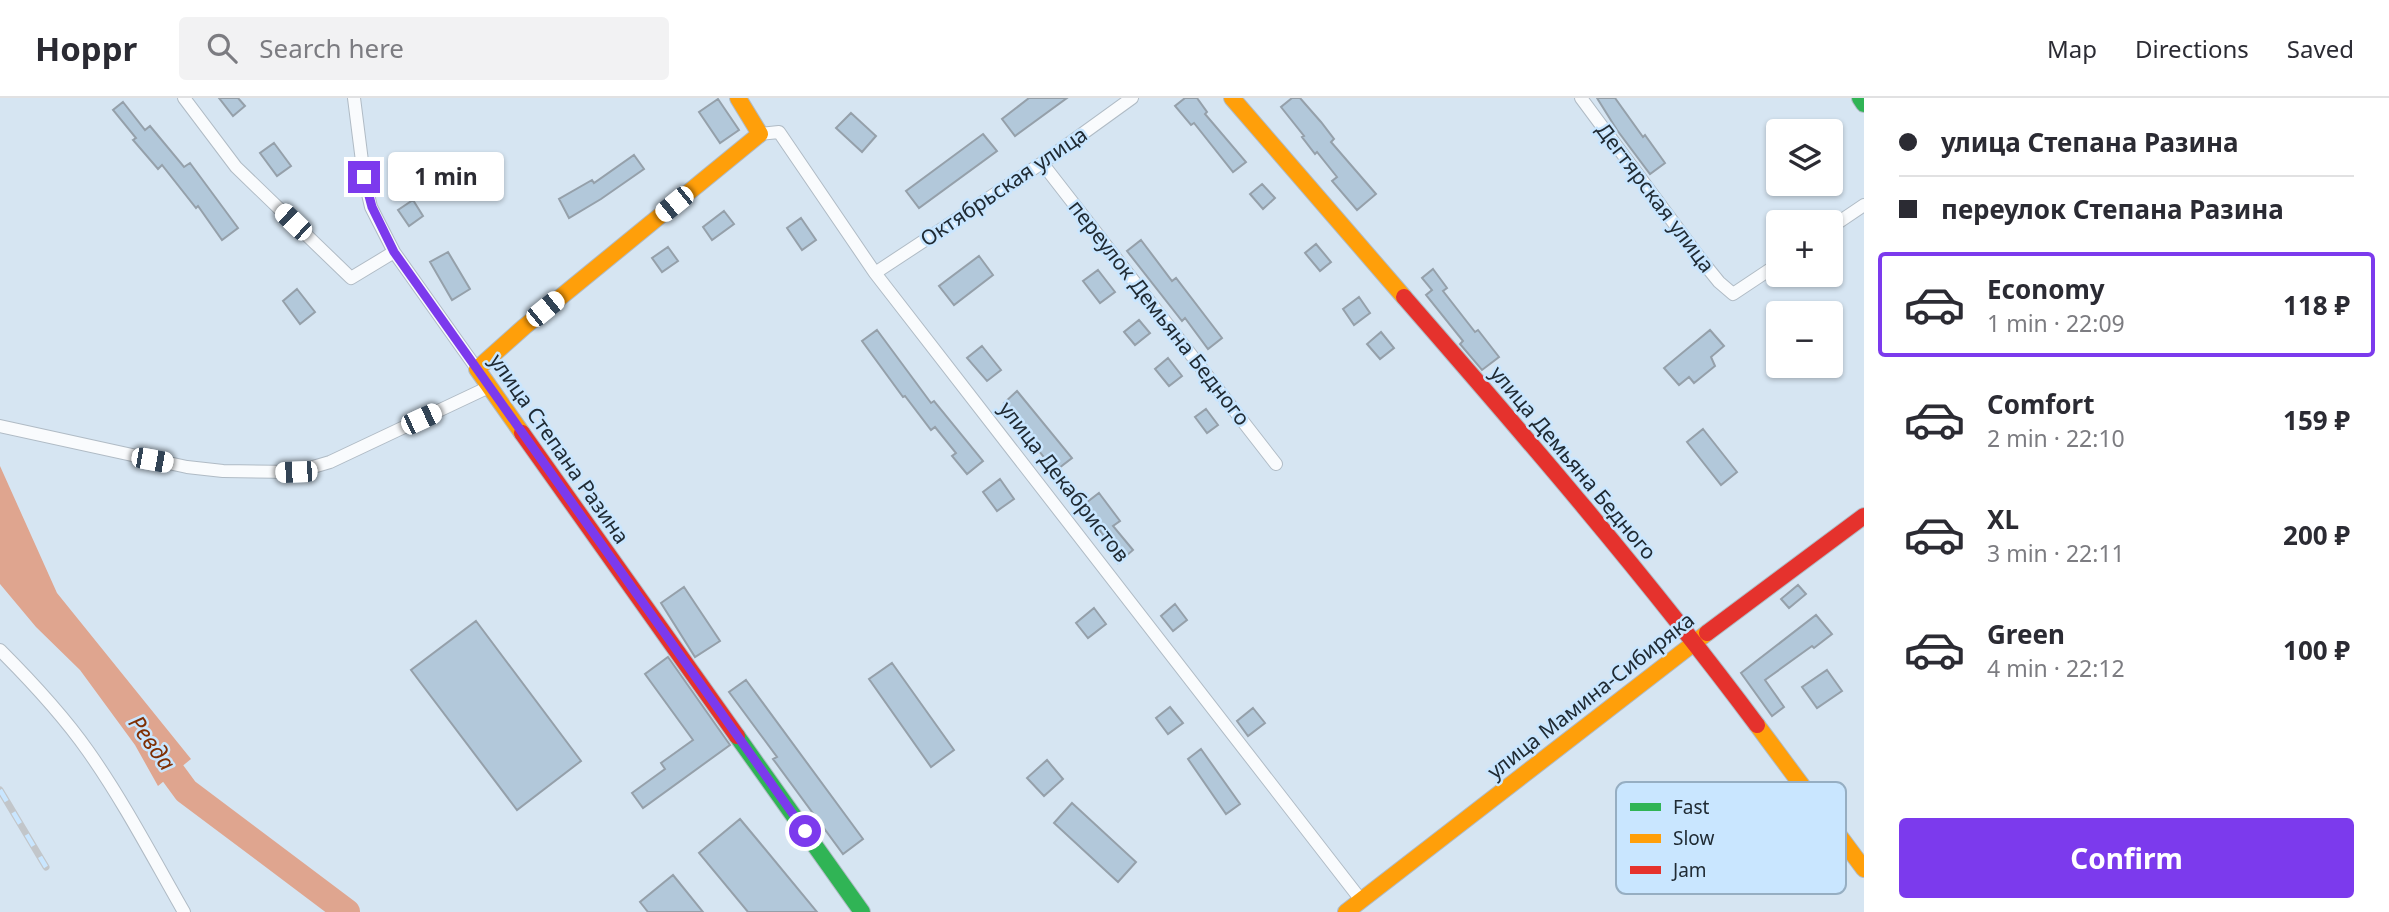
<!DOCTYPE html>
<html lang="en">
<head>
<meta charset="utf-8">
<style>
  :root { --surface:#fff; --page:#f2f2f3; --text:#2b2b33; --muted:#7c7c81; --line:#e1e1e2; --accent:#7c3aed }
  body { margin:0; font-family:"Noto Sans",sans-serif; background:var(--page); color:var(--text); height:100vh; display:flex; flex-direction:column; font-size:26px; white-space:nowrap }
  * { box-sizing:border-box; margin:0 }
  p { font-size:23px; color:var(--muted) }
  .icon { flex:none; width:38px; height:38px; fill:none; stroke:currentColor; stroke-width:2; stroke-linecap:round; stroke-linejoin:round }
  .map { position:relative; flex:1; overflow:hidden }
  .side { display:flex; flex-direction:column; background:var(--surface); width:525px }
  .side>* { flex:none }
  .top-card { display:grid; align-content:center; height:154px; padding:0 35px; background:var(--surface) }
  .tools { position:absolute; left:1766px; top:21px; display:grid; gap:14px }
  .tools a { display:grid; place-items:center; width:77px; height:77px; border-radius:7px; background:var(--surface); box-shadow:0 2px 5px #0004; font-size:35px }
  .end { position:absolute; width:32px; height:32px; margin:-16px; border:9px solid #7c3aed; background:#fff; box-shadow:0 0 0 4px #fff }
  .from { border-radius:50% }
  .bubble { position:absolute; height:49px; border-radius:7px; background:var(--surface); box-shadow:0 2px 5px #0004; font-size:23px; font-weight:700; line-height:49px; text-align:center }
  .car { position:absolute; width:21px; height:42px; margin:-21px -10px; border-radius:9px; box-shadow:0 0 5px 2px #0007; background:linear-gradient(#fff 24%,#345 0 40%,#fff 0 76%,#345 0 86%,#fff 0) }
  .top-card b { display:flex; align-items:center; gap:24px; height:66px; font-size:26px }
  .top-card b+b { border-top:2px solid var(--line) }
  .top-card i { width:18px; height:18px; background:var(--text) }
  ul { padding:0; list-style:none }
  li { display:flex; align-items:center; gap:21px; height:105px; margin:0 14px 10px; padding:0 21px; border:4px solid transparent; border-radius:7px }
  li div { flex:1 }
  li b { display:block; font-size:26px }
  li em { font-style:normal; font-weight:700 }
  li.active { border-color:var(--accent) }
  li>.icon { width:63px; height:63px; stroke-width:1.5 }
  .primary-button { display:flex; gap:14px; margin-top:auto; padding:14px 35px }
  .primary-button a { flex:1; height:80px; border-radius:7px; background:var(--accent); color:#fff; font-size:28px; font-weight:700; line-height:80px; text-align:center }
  header { display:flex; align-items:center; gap:42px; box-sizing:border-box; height:98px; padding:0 35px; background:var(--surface); border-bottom:2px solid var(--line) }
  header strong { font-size:33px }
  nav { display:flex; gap:38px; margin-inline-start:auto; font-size:24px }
  .search { width:490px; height:63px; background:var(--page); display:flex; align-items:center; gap:18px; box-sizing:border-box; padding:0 24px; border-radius:7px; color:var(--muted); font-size:26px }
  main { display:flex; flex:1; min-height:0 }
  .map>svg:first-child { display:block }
</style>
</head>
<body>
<header>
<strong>Hoppr</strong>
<div class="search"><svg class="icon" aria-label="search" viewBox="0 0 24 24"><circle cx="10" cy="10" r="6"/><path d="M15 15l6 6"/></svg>Search here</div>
<nav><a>Map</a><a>Directions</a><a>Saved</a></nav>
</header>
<main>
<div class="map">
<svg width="1864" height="814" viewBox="0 0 1864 814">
  <rect width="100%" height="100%" fill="#d6e5f2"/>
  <path fill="#dfa58f" d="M0 368 57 495 191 661 158 688 135 647 80 572 36 529 0 486Z"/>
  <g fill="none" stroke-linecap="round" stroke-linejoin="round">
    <path stroke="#dfa58f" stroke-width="26" d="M153 648 186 693 347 814"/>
  </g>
  <path fill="#b2c8da" stroke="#95a0aa" stroke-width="2" d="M219 0H238L245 8 233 18Z
    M1029 0H1067L1015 38 1002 21Z
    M1185 0H1197L1207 14 1205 16 1246 64 1233 74 1194 25 1191 27 1175 8Z
    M1292 0H1300L1321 24 1334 41 1331 44 1376 96 1357 112 1332 83 1337 79 1317 54 1315 56 1302 39 1304 38 1281 9Z
    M1597 0H1615L1643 39 1645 37 1665 65 1650 76 1617 32Z
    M718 1 739 32 720 45 699 14Z
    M123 4 145 32 150 28 184 69 190 65 238 130 222 142 198 108 196 110 162 67 158 71 133 42 136 40 113 12Z
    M851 15 876 38 862 54 836 30Z
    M983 36 997 53 919 110 906 93Z
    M274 45 291 68 277 78 260 55Z
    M634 57 644 71 601 101 569 120 559 101 592 82 594 85Z
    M1262 86 1275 100 1263 111 1250 96Z
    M413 102 423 118 409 128 398 112Z
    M724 113 734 126 712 142 703 129Z
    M801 120 816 142 802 152 787 130Z
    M1141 142 1172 183 1176 180 1222 240 1208 251 1185 220 1182 223 1127 153Z
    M1316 146 1331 164 1320 173 1305 155Z
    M668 149 678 163 662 174 652 160Z
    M448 154 470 191 452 202 430 164Z
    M979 158 993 177 954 207 939 188Z
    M1433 171 1447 190 1443 193 1475 234 1478 232 1499 259 1482 272 1460 246 1463 243 1426 197 1432 192 1422 180Z
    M1098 172 1115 194 1100 205 1083 183Z
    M297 191 315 214 300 226 283 203Z
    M1359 199 1370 215 1354 227 1343 211Z
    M1139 222 1150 235 1135 247 1124 234Z
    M877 232 931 305 934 303 983 363 967 376 952 358 956 355 935 329 931 332 905 298 903 299 862 243Z
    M1710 232 1724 248 1711 259 1715 268 1694 285 1689 279 1679 287 1664 270Z
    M1381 234 1394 250 1380 261 1367 246Z
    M982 248 1001 272 987 283 967 260Z
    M1168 260 1182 278 1169 288 1155 271Z
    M1017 293 1072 360 1055 373 1027 338 1030 336 1004 305Z
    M1206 311 1218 327 1207 335 1195 319Z
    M1703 331 1737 374 1721 387 1687 344Z
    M1000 381 1014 401 997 413 983 394Z
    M1099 395 1120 423 1113 428 1133 452 1118 465 1108 451 1111 448 1082 408Z
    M1798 487 1806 496 1789 510 1781 501Z
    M684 489 720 543 695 559 661 505Z
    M1175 506 1187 522 1173 533 1161 518Z
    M1094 510 1106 526 1088 540 1076 525Z
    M1816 517 1832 536 1814 550 1812 548 1765 582 1784 609 1772 618 1741 575Z
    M476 523 581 663 517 712 411 572Z
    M668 559 730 647 643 710 632 695 665 671 661 665 693 642 645 576Z
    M892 565 954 652 931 669 869 581Z
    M1827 572 1842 593 1817 610 1802 589Z
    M746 582 863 741 843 756 773 661 777 659 729 594Z
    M1170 609 1183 625 1168 636 1156 620Z
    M1253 610 1265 625 1248 638 1237 623Z
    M1201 651 1240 706 1226 716 1188 661Z
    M1047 662 1063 681 1044 698 1027 680Z
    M1072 705 1136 764 1118 784 1054 725Z
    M740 721 760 745 817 814H748L699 755Z
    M673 777 703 814H648L640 804Z"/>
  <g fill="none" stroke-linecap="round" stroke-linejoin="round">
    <g stroke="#b0bbc5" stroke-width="14">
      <path id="street" d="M184 0 236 69 351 180 394 154
        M354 0 364 79 371 109 394 154 477 271
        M1581 0 1702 163 1719 184 1733 196 1778 166
        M760 36 779 34 875 175 1361 802
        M1042 65 1276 366
        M1830 130 1864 107
        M875 175 1042 65 1132 0
        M0 328 187 369 223 373 296 374 330 364 489 289
        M0 552C32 584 62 616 88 653 124 704 153 760 184 814"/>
    </g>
    <g stroke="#b0bbc5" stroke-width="18">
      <path id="fast" d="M1860 0 1864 6
        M737 638 862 814"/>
    </g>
    <g stroke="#b0bbc5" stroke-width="18">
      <path id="slow" d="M1232 0 1404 199
        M522 335 477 271 524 229 760 36 738 0
        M1757 627 1864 771
        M1346 814 1707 535"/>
    </g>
    <g stroke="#b0bbc5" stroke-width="18">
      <path id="jam" d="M1404 199C1525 338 1646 478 1757 627
        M522 335 737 638
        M1707 535 1864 418"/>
    </g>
    <use href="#street" stroke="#f9fbfd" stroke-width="12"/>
    <use href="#fast" stroke="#30b455" stroke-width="16"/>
    <use href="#slow" stroke="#ff9f0a" stroke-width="16"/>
    <use href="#jam" stroke="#e5322d" stroke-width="16"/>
    <g stroke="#c2c6ca" stroke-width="7">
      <path id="rail" d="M0 692 46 769"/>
    </g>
    <use href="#rail" stroke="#c9e6ff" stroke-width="4.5" stroke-dasharray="13" stroke-linecap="butt"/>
  </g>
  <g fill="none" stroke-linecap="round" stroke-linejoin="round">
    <path stroke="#7c3aed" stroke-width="9" d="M364 79 372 109 394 154 805 733"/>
  </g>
  <g text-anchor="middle" stroke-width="5" stroke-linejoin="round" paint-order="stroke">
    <g font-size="21" fill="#202b34" stroke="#c9e6ff">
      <text transform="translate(1004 89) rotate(-34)" y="7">Октябрьская улица</text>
      <text transform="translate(1655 100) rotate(53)" y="7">Дегтярская улица</text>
      <text transform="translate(1159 215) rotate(52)" y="7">переулок Демьяна Бедного</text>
      <text transform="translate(559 351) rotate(55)" y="7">улица Степана Разина</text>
      <text transform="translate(1573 365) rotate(50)" y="7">улица Демьяна Бедного</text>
      <text transform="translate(1064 384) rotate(52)" y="7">улица Декабристов</text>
      <text transform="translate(1591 598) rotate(-38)" y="7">улица Мамина-Сибиряка</text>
    </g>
    <g font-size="23" font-style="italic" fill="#7f2f04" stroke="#c9e6ff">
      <text transform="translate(152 645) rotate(54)" y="8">Ревда</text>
    </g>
  </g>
  <rect x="1616" y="684" width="230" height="112" rx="10" fill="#c9e6ff" stroke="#96aec2" stroke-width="2"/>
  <rect x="1630" y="705" width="31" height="8" fill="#30b455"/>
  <rect x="1630" y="736" width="31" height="9" fill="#ff9f0a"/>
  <rect x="1630" y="768" width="31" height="8" fill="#e5322d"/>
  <g font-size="19" fill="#202b34">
    <text x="1673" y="716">Fast</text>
    <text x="1673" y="747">Slow</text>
    <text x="1673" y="779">Jam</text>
  </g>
</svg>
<div class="tools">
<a><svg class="icon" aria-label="layers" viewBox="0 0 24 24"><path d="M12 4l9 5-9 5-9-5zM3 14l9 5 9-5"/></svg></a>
<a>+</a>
<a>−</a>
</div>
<i class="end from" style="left:805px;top:733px"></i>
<i class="end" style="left:364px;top:79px"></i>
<div class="bubble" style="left:388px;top:54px;width:116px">1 min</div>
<i class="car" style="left:674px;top:106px;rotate:231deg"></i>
<i class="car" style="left:293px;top:124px;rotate:314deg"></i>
<i class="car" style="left:545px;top:211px;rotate:51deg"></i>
<i class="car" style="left:421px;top:321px;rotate:65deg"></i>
<i class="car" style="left:152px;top:362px;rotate:100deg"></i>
<i class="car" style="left:296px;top:374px;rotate:268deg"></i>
</div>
<section class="side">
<div class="top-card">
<b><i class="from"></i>улица Степана Разина</b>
<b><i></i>переулок Степана Разина</b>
</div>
<ul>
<li class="active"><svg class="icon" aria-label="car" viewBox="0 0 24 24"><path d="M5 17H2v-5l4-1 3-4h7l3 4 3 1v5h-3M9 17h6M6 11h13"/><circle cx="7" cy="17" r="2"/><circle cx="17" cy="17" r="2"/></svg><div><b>Economy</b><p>1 min · 22:09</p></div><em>118 ₽</em></li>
<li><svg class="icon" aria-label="car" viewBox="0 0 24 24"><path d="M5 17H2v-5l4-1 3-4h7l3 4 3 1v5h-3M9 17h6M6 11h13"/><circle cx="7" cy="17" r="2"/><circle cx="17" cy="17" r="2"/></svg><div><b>Comfort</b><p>2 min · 22:10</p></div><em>159 ₽</em></li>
<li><svg class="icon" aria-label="car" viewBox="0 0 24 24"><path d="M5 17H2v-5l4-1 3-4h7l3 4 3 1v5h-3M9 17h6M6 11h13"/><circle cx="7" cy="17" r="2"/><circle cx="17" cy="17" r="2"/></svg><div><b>XL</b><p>3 min · 22:11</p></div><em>200 ₽</em></li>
<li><svg class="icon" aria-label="car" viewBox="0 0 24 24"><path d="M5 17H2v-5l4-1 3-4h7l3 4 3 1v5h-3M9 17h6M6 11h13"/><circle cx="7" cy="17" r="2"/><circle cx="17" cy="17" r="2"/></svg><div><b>Green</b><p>4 min · 22:12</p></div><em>100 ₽</em></li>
</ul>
<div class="primary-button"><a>Confirm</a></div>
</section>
</main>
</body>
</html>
